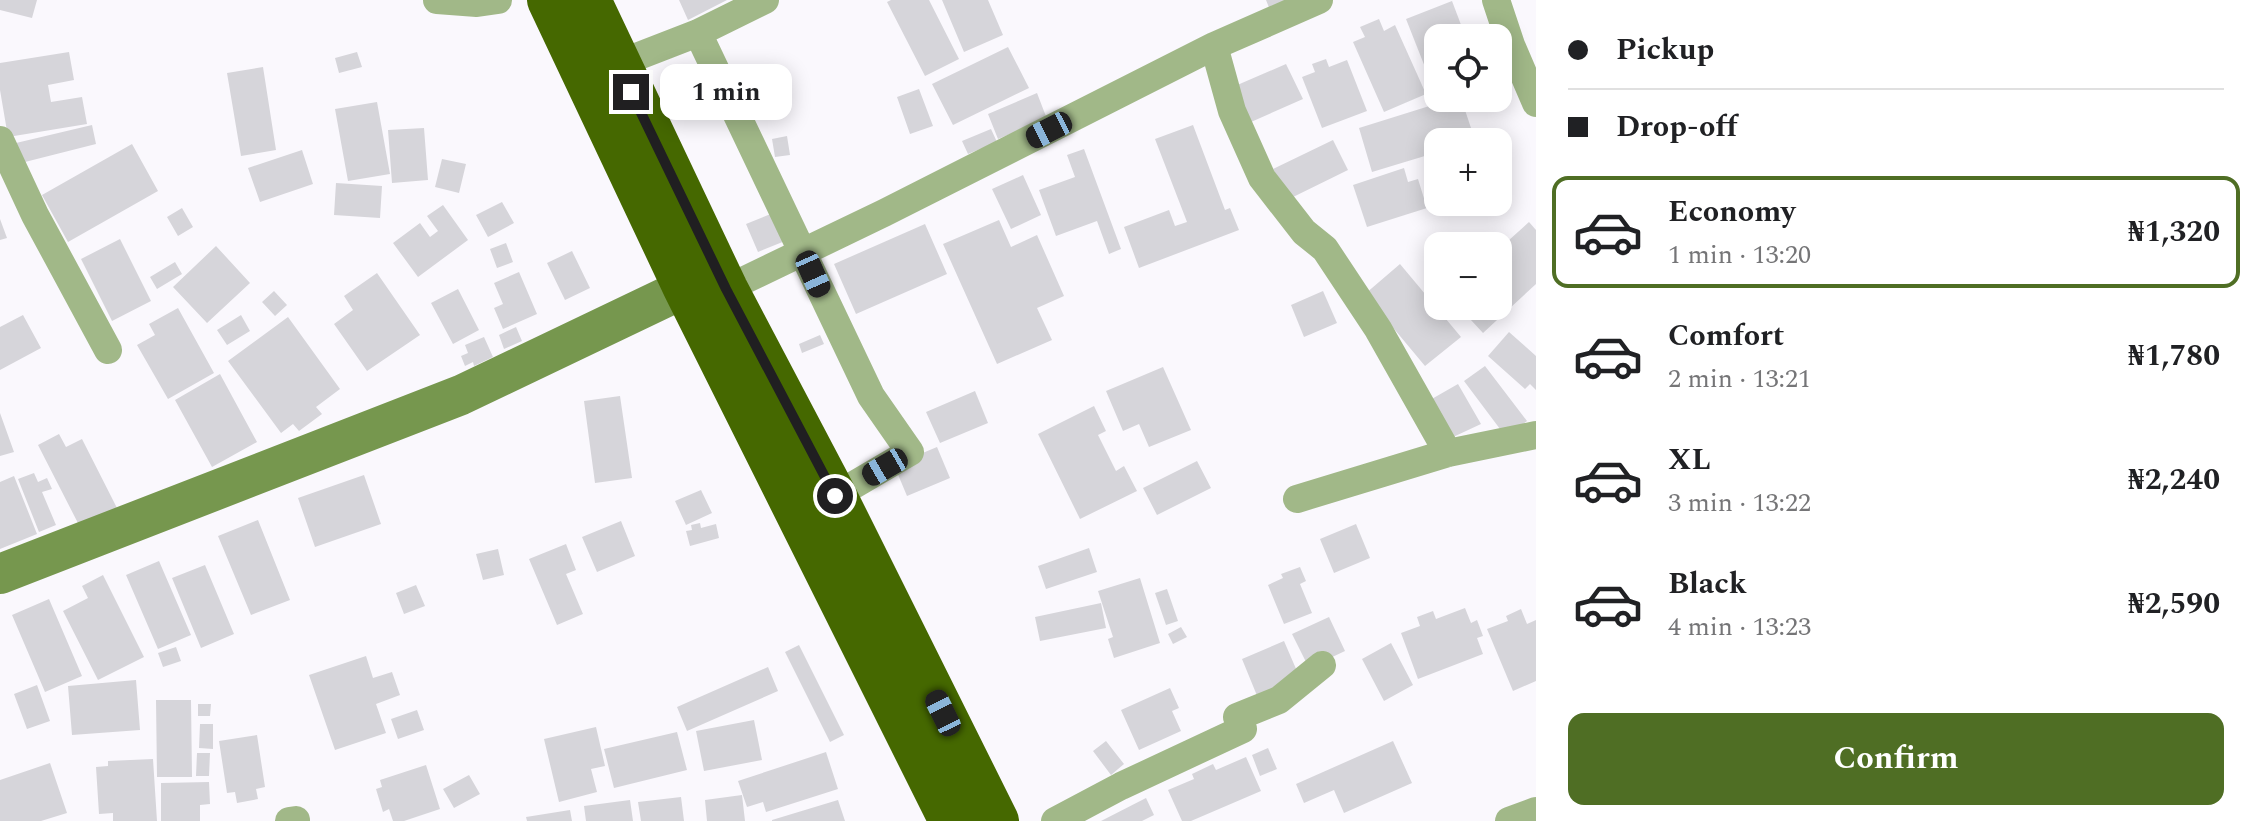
<!DOCTYPE html>
<html lang="en">
<head>
<meta charset="utf-8">
<style>
  :root { --surface:#fff; --page:#f2f2f2; --text:#202124; --muted:#757577; --line:#e0e0e0; --accent:#4f6e24 }
  body { margin:0; font-family:Spectral,serif; background:var(--page); color:var(--text); height:100vh; display:flex; flex-direction:column; font-size:30px; white-space:nowrap }
  * { box-sizing:border-box; margin:0 }
  p { font-size:26px; color:var(--muted) }
  .icon { flex:none; width:44px; height:44px; fill:none; stroke:currentColor; stroke-width:2; stroke-linecap:round; stroke-linejoin:round }
  .map { position:relative; flex:1; overflow:hidden }
  .sheet { display:flex; flex-direction:column; background:var(--surface); width:720px }
  .sheet>* { flex:none }
  .hud { display:grid; align-content:center; height:176px; padding:0 32px; background:var(--surface) }
  .controls { position:absolute; left:1424px; top:24px; display:grid; gap:16px }
  .controls a { display:grid; place-items:center; width:88px; height:88px; border-radius:16px; background:var(--surface); box-shadow:0 4px 20px #0003; font-size:40px }
  .end { position:absolute; width:36px; height:36px; margin:-18px; border:10px solid #201f21; background:#fff; box-shadow:0 0 0 4px #fff }
  .from { border-radius:50% }
  .bubble { position:absolute; height:56px; border-radius:16px; background:var(--surface); box-shadow:0 4px 20px #0003; font-size:26px; font-weight:700; line-height:56px; text-align:center }
  .car { position:absolute; width:24px; height:48px; margin:-24px -12px; border-radius:10px; box-shadow:0 0 6px 2px #0007; background:linear-gradient(#222 24%,#8ab4d8 0 40%,#222 0 76%,#8ab4d8 0 86%,#222 0) }
  .hud b { display:flex; align-items:center; gap:28px; height:76px; font-size:30px }
  .hud b+b { border-top:2px solid var(--line) }
  .hud i { width:20px; height:20px; background:var(--text) }
  ul { padding:0; list-style:none }
  li { display:flex; align-items:center; gap:24px; height:112px; margin:0 16px 12px; padding:0 16px; border:4px solid transparent; border-radius:16px }
  li div { flex:1 }
  li b { display:block; font-size:30px }
  li em { font-style:normal; font-weight:700 }
  li.on { border-color:var(--accent) }
  li>.icon { width:72px; height:72px; stroke-width:1.5 }
  .button { display:flex; gap:16px; margin-top:auto; padding:16px 32px }
  .button a { flex:1; height:92px; border-radius:16px; background:var(--accent); color:#fff; font-size:32px; font-weight:700; line-height:92px; text-align:center }
  main { display:flex; flex:1; min-height:0 }
  .map>svg:first-child { display:block }
</style>
</head>
<body>
<main>
<div class="map">
<svg width="1536" height="821" viewBox="0 0 1536 821">
  <rect width="100%" height="100%" fill="#faf8fd"/>
  <path fill="#d6d5da" d="M0 0H37L32 18 0 10Z
    M679 0H727L688 20Z
    M891 0H929L959 59 925 76 887 2Z
    M942 0H988L1003 35 964 52Z
    M1266 0H1309L1272 15Z
    M1452 1 1466 38H1438V94L1436 95 1406 19Z
    M1379 19 1384 31 1395 25 1426 94 1384 112 1353 42 1365 37 1360 27Z
    M1008 47 1029 88 953 125 932 84Z
    M69 52 74 80 48 85 51 102 82 97 87 124 8 137 0 90V63Z
    M357 52 362 67 339 73 335 58Z
    M1326 59 1329 67 1347 60 1367 111 1322 128 1302 77 1315 72 1312 64Z
    M1286 64 1303 99 1251 122 1235 86Z
    M263 67 276 150 241 156 227 73Z
    M919 89 933 126 910 134 897 97Z
    M1037 93 1047 119 998 139 988 114Z
    M1455 98H1461L1475 140 1438 142V152L1372 172 1359 128Z
    M377 102 390 174 348 181 335 109Z
    M92 125 96 144 21 163 16 143Z
    M1193 125 1225 210 1230 208 1239 230 1139 268 1124 227 1169 210 1175 226 1187 222 1155 139Z
    M424 128 428 180 392 183 388 130Z
    M991 129 997 142 968 154 962 141Z
    M787 136 790 155 775 157 772 139Z
    M1333 140 1348 170 1289 199 1273 169Z
    M132 144 158 191 68 242 42 195Z
    M1084 149 1121 249 1109 254 1097 221 1056 236 1039 190 1075 177 1067 155Z
    M302 150 313 184 260 202 248 168Z
    M442 159 466 164 459 193 435 187Z
    M1404 168 1408 182 1418 179 1427 208 1367 227 1353 185Z
    M1023 175 1041 215 1011 229 992 189Z
    M336 183 382 186 380 218 334 215Z
    M502 202 514 223 488 237 476 215Z
    M443 205 468 240 418 277 393 243 420 223 430 237 438 231 427 216Z
    M182 208 193 227 178 236 167 217Z
    M773 213 785 241 758 252 746 224Z
    M0 219 7 238 0 240Z
    M999 220 1011 247 1037 235 1064 296 1037 308 1052 340 997 364 943 244Z
    M1529 222 1536 230V284L1483 333 1458 306H1498V250Z
    M925 224 947 274 856 314 834 264Z
    M120 239 151 301 112 321 81 259Z
    M506 243 513 262 497 268 490 249Z
    M216 246 250 283 207 323 173 287Z
    M572 251 590 288 565 300 547 263Z
    M175 262 182 274 157 289 150 277Z
    M1400 264 1461 337 1425 366 1365 294Z
    M519 272 537 314 503 329 494 308 503 304 494 283Z
    M377 273 420 335 367 371 334 324 353 310 344 296Z
    M458 289 479 330 453 344 431 303Z
    M274 291 287 305 275 316 262 302Z
    M1323 291 1337 323 1304 337 1291 305Z
    M178 308 214 373 168 399 137 345 155 335 149 324Z
    M23 315 41 348 0 370V327Z
    M241 315 250 331 227 345 217 330Z
    M288 317 340 389 316 407 322 414 299 431 293 424 281 433 228 361Z
    M516 327 522 341 504 349 499 335Z
    M1509 332 1536 356V390L1530 384 1525 389 1488 356Z
    M820 335 824 344 802 353 799 344Z
    M484 337 493 357 474 366 473 362 465 366 461 356 468 353 465 345Z
    M1485 366 1527 421 1506 437 1464 381Z
    M1163 367 1191 430 1149 447 1139 424 1123 431 1106 391Z
    M220 374 257 442 212 467 175 400Z
    M1458 384 1481 424 1451 438 1430 400Z
    M975 391 988 423 940 443 926 412Z
    M620 396 632 478 595 483 584 401Z
    M1094 406 1106 431 1098 435 1116 471 1124 466 1137 491 1080 519 1038 434Z
    M0 413 14 452 0 456Z
    M59 434 66 447 82 439 118 510 81 529 38 445Z
    M937 447 950 478 907 496 894 465Z
    M1197 461 1211 488 1157 515 1143 488Z
    M34 473 38 482 47 478 52 489 42 492 56 525 39 532 18 479Z
    M364 475 381 524 315 547 298 498Z
    M14 476 37 534 0 549V482Z
    M701 490 712 513 686 525 675 501Z
    M258 520 290 600 251 615 218 536Z
    M621 521 635 556 597 572 582 537Z
    M700 523 701 528 716 524 719 538 690 546 686 531 692 530 691 525Z
    M1356 524 1370 558 1334 573 1320 539Z
    M566 544 576 570 566 574 583 614 557 625 529 559Z
    M1089 548 1097 572 1046 589 1038 566Z
    M498 549 504 575 483 580 476 554Z
    M159 561 191 635 158 649 126 575Z
    M205 565 234 634 201 648 172 578Z
    M1300 567 1306 581 1300 584 1312 613 1284 624 1268 585 1283 578 1281 574Z
    M103 575 144 657 98 680 63 611 88 598 82 586Z
    M1140 578 1160 643 1114 658 1108 639 1113 637 1098 591Z
    M416 585 425 606 404 614 396 593Z
    M1167 589 1178 621 1166 625 1155 593Z
    M49 599 82 676 45 692 12 615Z
    M1101 603 1106 628 1040 641 1035 617Z
    M1465 608 1471 623 1477 620 1483 636 1477 638 1483 654 1418 679 1401 633 1420 626 1417 617 1433 611 1436 619Z
    M1521 609 1527 624 1536 620V681L1513 691 1487 629 1508 621 1506 616Z
    M1329 617 1345 651 1309 668 1292 634Z
    M1181 627 1187 637 1173 644 1168 634Z
    M1284 641 1303 685 1260 703 1242 659Z
    M1391 643 1413 685 1384 701 1362 659Z
    M799 645 844 735 830 742 785 652Z
    M176 647 181 661 163 667 158 653Z
    M366 656 373 678 392 672 400 695 376 704 386 733 335 750 309 675Z
    M768 667 778 691 687 731 677 707Z
    M136 680 140 730 72 735 68 686Z
    M37 685 50 721 27 729 14 694Z
    M1170 688 1179 708 1172 711 1181 731 1139 750 1121 710Z
    M156 700H191L192 777H157Z
    M198 704H211L210 716H198Z
    M417 710 424 730 398 739 391 719Z
    M754 720 762 760 704 771 696 731Z
    M200 724H213V749L199 748Z
    M596 727 605 766 591 769 597 792 559 802 544 739Z
    M677 732 687 770 614 788 604 749Z
    M257 735 265 787 256 789 258 799 237 803 235 792 227 793 219 741Z
    M1106 741 1124 764 1111 775 1093 751Z
    M1393 741 1412 783 1344 813 1334 790 1304 803 1296 784Z
    M1268 748 1277 769 1260 776 1252 755Z
    M826 752 838 789 766 812 763 802 747 807 738 781Z
    M197 753H210L209 776H196Z
    M1246 757 1261 791 1191 821H1182L1168 790 1194 779 1192 774 1213 764 1216 770Z
    M153 759 157 821H113V813L99 814 96 767 108 766V761Z
    M50 763 67 813 41 821H0V780Z
    M426 765 440 809 404 821H393L389 809 383 812 376 789 382 787 380 780Z
    M469 775 480 794 454 808 443 789Z
    M209 782 210 804 200 805V821H161V783Z
    M742 795 745 821H707L705 800Z
    M681 797 684 821H641L638 802Z
    M1146 798 1154 815 1142 821H1101Z
    M630 800 633 821H586L584 806Z
    M838 800 845 821H772V820Z
    M570 810 572 821H527L526 817Z"/>
  <g fill="none" stroke-linecap="round" stroke-linejoin="round">
    <path stroke="#a1b888" stroke-width="28" d="M437 0 477 3 498 0
      M1496 0 1511 45 1536 103
      M698 33 871 396 910 452 835 496
      M1214 46 1232 111 1262 178 1304 232 1325 249 1378 329 1448 453
      M618 64 698 33 765 0
      M0 140 35 215 108 350
      M726 289 884 213 1214 46 1319 0
      M1297 499 1448 453 1536 435
      M1237 717 1279 700 1322 665
      M289 821 296 820
      M1055 821 1121 786 1243 729
      M1509 821 1536 811"/>
    <path stroke="#76974e" stroke-width="40" d="M0 574 461 395 685 288"/>
    <path stroke="#456800" stroke-width="44" d="M549 0 685 288 951 821
      M589 0 726 289 835 496 997 821"/>
  </g>
  <g fill="none" stroke-linecap="round" stroke-linejoin="round">
    <path stroke="#201f21" stroke-width="10" d="M631 92 726 289 835 496"/>
  </g>
</svg>
<div class="controls">
<a><svg class="icon" aria-label="locate" viewBox="0 0 24 24"><circle cx="12" cy="12" r="6"/><path d="M12 2v4M12 18v4M2 12h4M18 12h4"/></svg></a>
<a>+</a>
<a>−</a>
</div>
<i class="end from" style="left:835px;top:496px"></i>
<i class="end" style="left:631px;top:92px"></i>
<div class="bubble" style="left:660px;top:64px;width:132px">1 min</div>
<i class="car" style="left:1049px;top:130px;rotate:243deg"></i>
<i class="car" style="left:813px;top:274px;rotate:156deg"></i>
<i class="car" style="left:885px;top:467px;rotate:240deg"></i>
<i class="car" style="left:943px;top:713px;rotate:334deg"></i>
</div>
<section class="sheet">
<div class="hud">
<b><i class="from"></i>Pickup</b>
<b><i></i>Drop-off</b>
</div>
<ul>
<li class="on"><svg class="icon" aria-label="car" viewBox="0 0 24 24"><path d="M5 17H2v-5l4-1 3-4h7l3 4 3 1v5h-3M9 17h6M6 11h13"/><circle cx="7" cy="17" r="2"/><circle cx="17" cy="17" r="2"/></svg><div><b>Economy</b><p>1 min · 13:20</p></div><em>₦1,320</em></li>
<li><svg class="icon" aria-label="car" viewBox="0 0 24 24"><path d="M5 17H2v-5l4-1 3-4h7l3 4 3 1v5h-3M9 17h6M6 11h13"/><circle cx="7" cy="17" r="2"/><circle cx="17" cy="17" r="2"/></svg><div><b>Comfort</b><p>2 min · 13:21</p></div><em>₦1,780</em></li>
<li><svg class="icon" aria-label="car" viewBox="0 0 24 24"><path d="M5 17H2v-5l4-1 3-4h7l3 4 3 1v5h-3M9 17h6M6 11h13"/><circle cx="7" cy="17" r="2"/><circle cx="17" cy="17" r="2"/></svg><div><b>XL</b><p>3 min · 13:22</p></div><em>₦2,240</em></li>
<li><svg class="icon" aria-label="car" viewBox="0 0 24 24"><path d="M5 17H2v-5l4-1 3-4h7l3 4 3 1v5h-3M9 17h6M6 11h13"/><circle cx="7" cy="17" r="2"/><circle cx="17" cy="17" r="2"/></svg><div><b>Black</b><p>4 min · 13:23</p></div><em>₦2,590</em></li>
</ul>
<div class="button"><a>Confirm</a></div>
</section>
</main>
</body>
</html>
